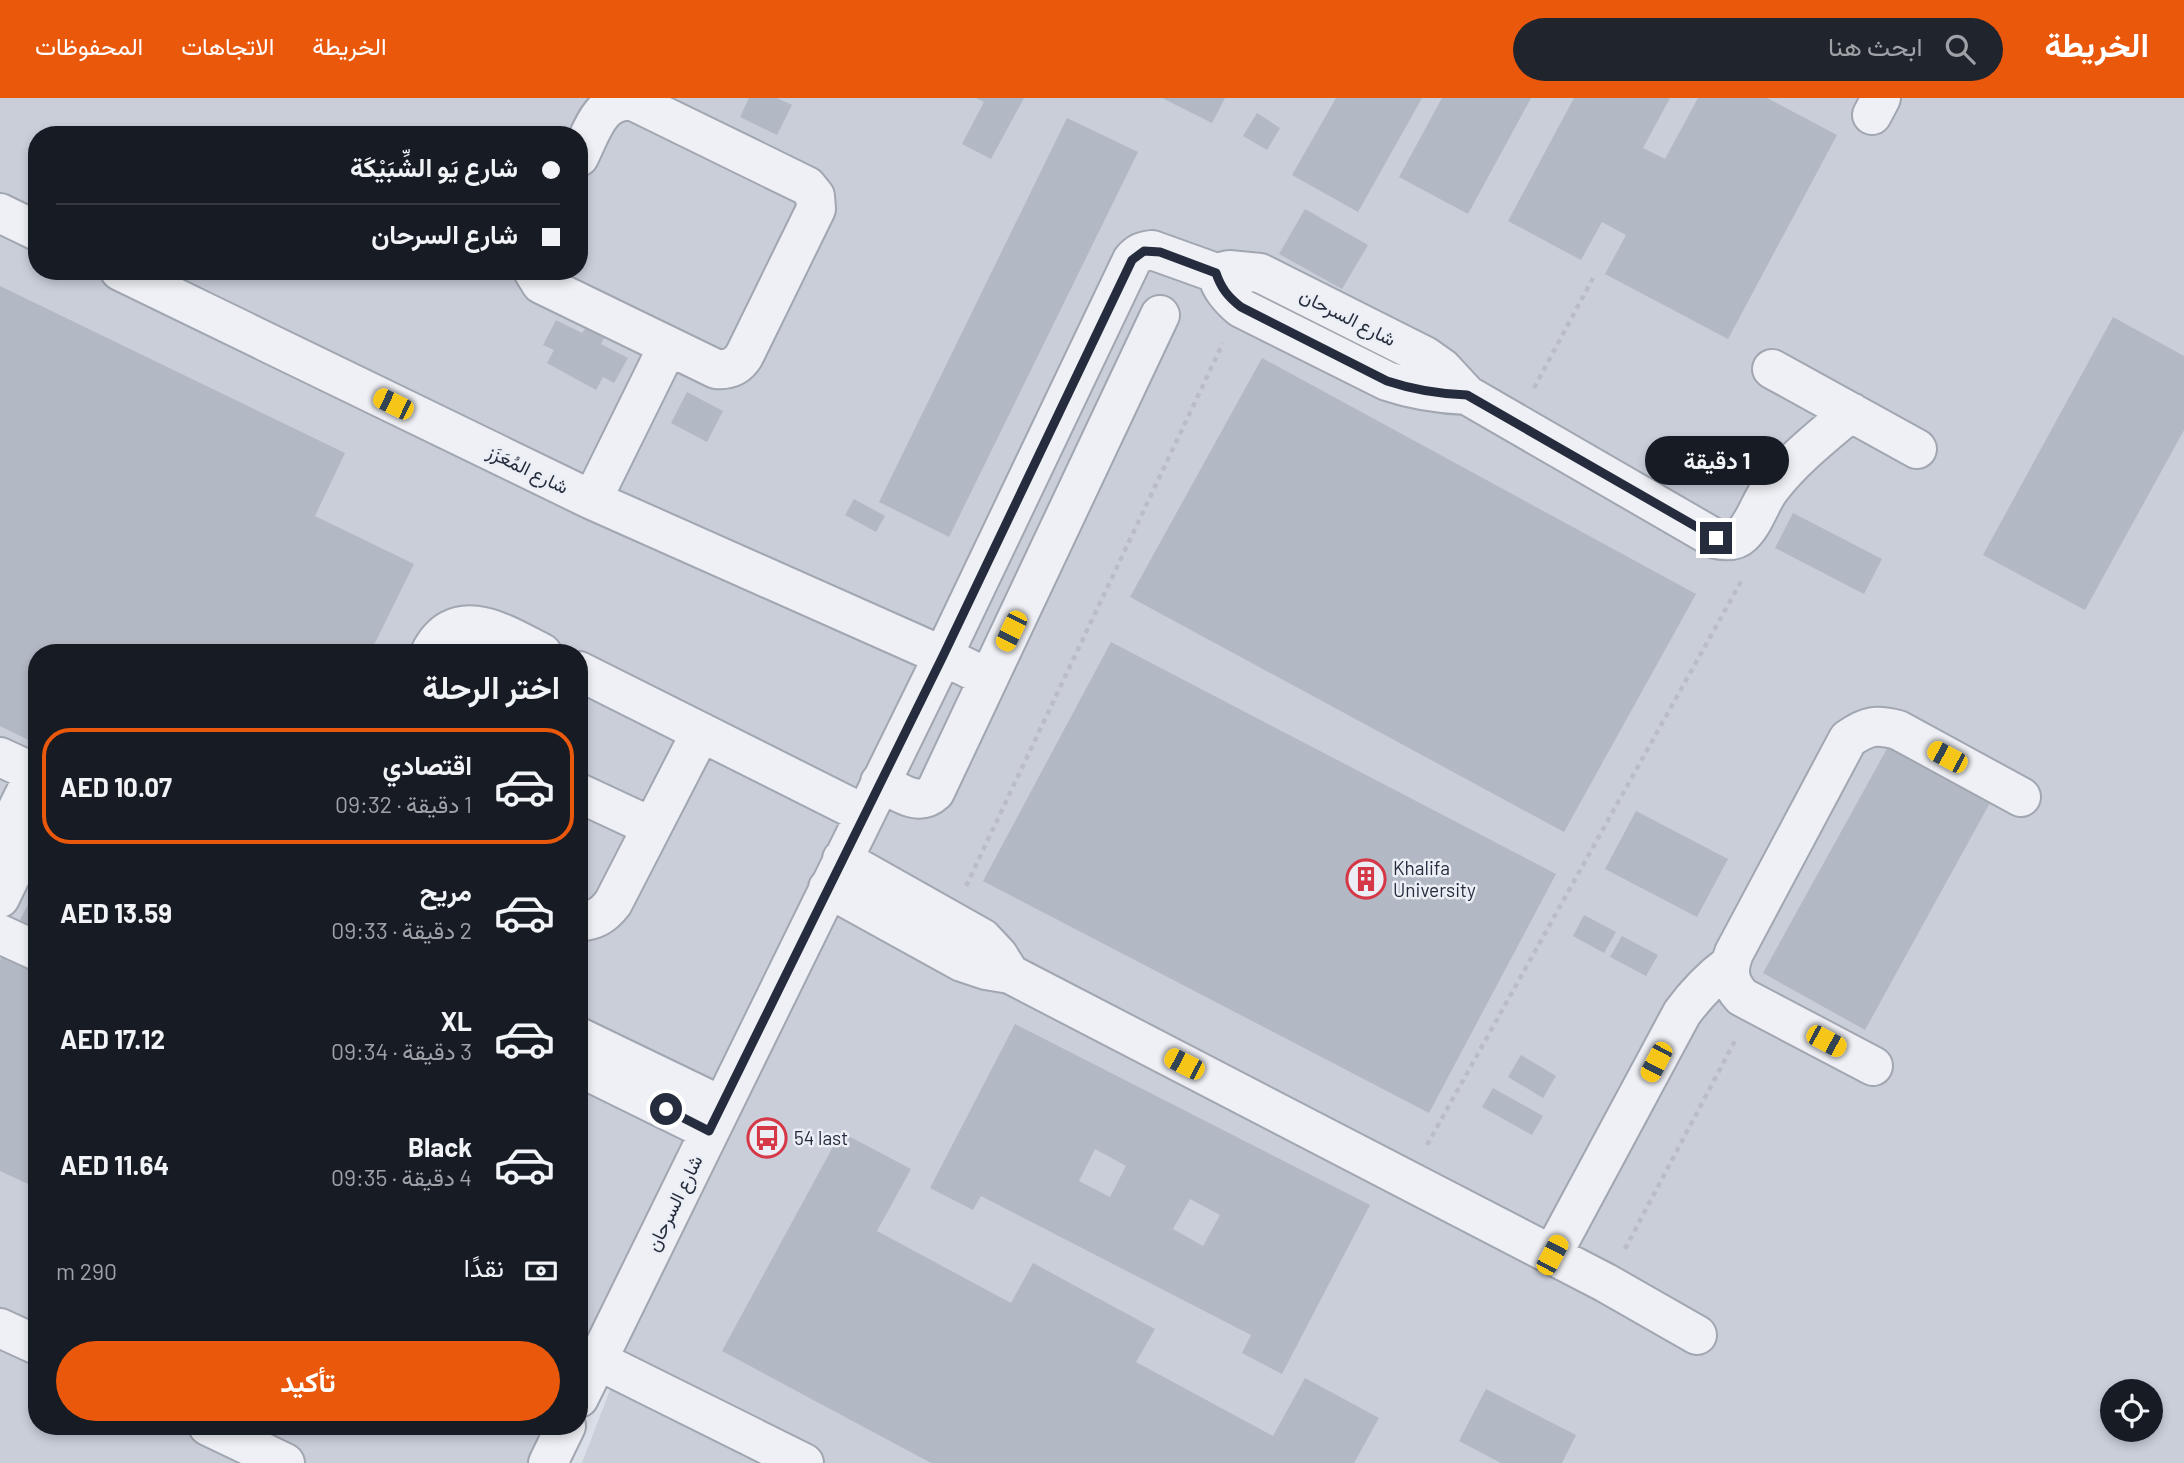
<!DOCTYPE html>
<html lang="ar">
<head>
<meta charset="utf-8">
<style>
  :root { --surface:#171b24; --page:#20242c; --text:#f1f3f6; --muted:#9ea1a6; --line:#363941; --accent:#ea580c }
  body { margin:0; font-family:Barlow,Vazirmatn,sans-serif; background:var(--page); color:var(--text); direction:rtl; height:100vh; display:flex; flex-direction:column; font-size:26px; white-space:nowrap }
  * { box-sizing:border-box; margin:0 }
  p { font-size:23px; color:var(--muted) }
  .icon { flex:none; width:38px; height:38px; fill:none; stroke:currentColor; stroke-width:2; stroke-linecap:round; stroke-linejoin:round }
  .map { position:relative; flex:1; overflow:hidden; direction:ltr }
  .panel { position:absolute; left:28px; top:546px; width:560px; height:791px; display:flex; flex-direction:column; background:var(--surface); border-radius:28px; box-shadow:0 4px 10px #0003; direction:rtl }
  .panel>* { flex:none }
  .banner { position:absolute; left:28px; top:28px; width:560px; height:154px; border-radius:28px; box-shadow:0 4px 10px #0003; direction:rtl; display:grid; align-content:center; height:154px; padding:0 28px; background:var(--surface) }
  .fabs { position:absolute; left:2100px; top:1281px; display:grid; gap:14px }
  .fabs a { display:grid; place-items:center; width:63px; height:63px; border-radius:50%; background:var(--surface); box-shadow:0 4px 10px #0003; font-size:35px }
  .end { position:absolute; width:32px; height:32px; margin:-16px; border:9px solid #252c3d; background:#fff; box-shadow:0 0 0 4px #fff }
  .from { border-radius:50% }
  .bubble { position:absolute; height:49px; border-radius:24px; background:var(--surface); box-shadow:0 4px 10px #0003; font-size:23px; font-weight:700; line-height:49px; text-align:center; direction:rtl }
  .car { position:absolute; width:21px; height:42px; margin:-21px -10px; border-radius:9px; box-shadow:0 0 5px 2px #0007; background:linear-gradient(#f5c518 24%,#345 0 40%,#f5c518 0 76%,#345 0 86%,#f5c518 0) }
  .banner b { display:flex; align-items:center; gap:24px; height:66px; font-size:26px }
  .banner b+b { border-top:2px solid var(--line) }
  .banner i { width:18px; height:18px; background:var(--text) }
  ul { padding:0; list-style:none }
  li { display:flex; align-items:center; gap:21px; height:116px; margin:0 14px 10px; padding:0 14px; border:4px solid transparent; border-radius:28px }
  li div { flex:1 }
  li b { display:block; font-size:26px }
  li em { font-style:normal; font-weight:700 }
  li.selected { border-color:var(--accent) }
  li>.icon { width:63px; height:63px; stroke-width:1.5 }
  h2 { padding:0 28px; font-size:32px; line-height:84px }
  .pay { display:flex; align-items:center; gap:18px; height:77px; padding:0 28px; font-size:26px }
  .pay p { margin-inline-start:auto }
  .cta { display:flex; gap:14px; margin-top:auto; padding:14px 28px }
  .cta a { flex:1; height:80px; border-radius:42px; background:var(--accent); color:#fff; font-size:28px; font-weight:700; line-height:80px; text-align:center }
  header { display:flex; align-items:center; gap:42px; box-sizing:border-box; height:98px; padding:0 35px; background:var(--accent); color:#fff }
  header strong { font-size:33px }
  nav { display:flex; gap:38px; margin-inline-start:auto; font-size:24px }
  .search { width:490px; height:63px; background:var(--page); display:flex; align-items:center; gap:18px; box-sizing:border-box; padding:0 24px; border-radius:38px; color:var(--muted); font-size:26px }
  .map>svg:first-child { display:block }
</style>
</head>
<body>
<header>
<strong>الخريطة</strong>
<div class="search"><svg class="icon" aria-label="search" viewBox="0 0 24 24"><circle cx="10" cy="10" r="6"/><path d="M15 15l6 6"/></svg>ابحث هنا</div>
<nav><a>الخريطة</a><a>الاتجاهات</a><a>المحفوظات</a></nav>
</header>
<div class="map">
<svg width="2184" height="1365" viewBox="0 0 2184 1365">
  <rect width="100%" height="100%" fill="#dbdfe7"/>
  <path fill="#c9ced9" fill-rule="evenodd" d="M0 0H2184V1365H582L705 1044 579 1302V555H37V1328H566L549 1365H0ZM37 37H579V173H37ZM2112 1293H2151V1332H2112Z"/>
  <path fill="#b2b8c4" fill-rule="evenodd" d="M749 0H777L792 7 777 37 740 19Z
    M976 0H1024L991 61 962 46 984 4Z
    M1162 0H1225L1212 25Z
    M1336 0H1422L1358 114 1292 77Z
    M1442 0H1531L1468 116 1399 79Z
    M1574 0H1670L1643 50 1665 61 1698 0H1767L1837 37 1728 241 1605 176 1626 137 1602 124 1581 162 1508 123Z
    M1257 15 1280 30 1267 52 1243 38Z
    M1067 20 1138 54 949 439 879 404Z
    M1305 111 1368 147 1342 191 1279 156Z
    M0 188 345 355 315 418 414 466 370 555H37V646L0 628Z
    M2113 219 2184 258V332L2085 512 1983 457Z
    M556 222 582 235 587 228 605 238 601 246 628 260 614 285 603 279 596 292 547 265 554 252 543 247Z
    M1262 260 1696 496 1564 734 1130 499Z
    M687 294 723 313 707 344 671 325Z
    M854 401 885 418 876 434 845 417Z
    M1793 415 1882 461 1864 496 1775 450Z
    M1111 544 1556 776 1429 1015 983 783Z
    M1889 647 1991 703 1865 932 1763 875Z
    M1636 713 1728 761 1697 819 1605 771Z
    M34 795 37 797V831L20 822Z
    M1584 817 1616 834 1604 855 1573 838Z
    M1622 838 1658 857 1646 878 1610 859Z
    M6 850 37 865V887L31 899 37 901V1090L0 1073V862Z
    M1015 926 1370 1107 1282 1276 1242 1255 1251 1237 981 1098 973 1112 930 1090ZM1095 1051 1126 1068 1110 1099 1079 1083ZM1190 1101 1220 1117 1203 1148 1173 1131Z
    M1521 957 1556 978 1543 1000 1508 979Z
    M1493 990 1543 1018 1532 1037 1482 1009Z
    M841 1034 911 1071 877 1133 1011 1205 1033 1165 1155 1231 1136 1264 1273 1338 1305 1280 1379 1320 1354 1365H931L722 1253Z
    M1486 1291 1576 1337 1562 1365H1501L1459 1343Z"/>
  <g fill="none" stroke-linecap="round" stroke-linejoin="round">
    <g stroke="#a1a6b1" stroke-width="42">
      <path id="minor" d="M1872 17 1881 0
        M0 115 37 133
        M120 173 592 402 943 558 988 580
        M533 173 541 186 716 271C728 272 737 269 744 258L816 111 815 98 807 88 633 3C599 0 592 34 579 59
        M1216 175C1221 190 1228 199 1241 210L1387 283C1414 292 1439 296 1467 297
        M1772 271 1917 351
        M592 402 668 248
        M430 555C456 503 506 537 542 555
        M579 573 864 716
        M0 659 37 676
        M880 684C898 693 918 710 935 694L1160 217
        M579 695 652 729
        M0 747 35 675
        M842 761 982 840 998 857 1010 876
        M828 790 962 864 986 872 1010 876 1606 1185 1697 1237
        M0 800 37 724
        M579 824C595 822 603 818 613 805L701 634
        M0 836 37 853
        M579 939 722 1008
        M1873 968 1742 899C1729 885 1727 873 1734 855L1848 641C1867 628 1875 626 1898 632L2021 699
        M579 969 709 1033
        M1552 1157 1682 915C1696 896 1710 881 1729 867
        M0 1230 37 1247
        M597 1262 804 1365
        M579 1300 943 558 1132 162C1138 155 1143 153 1152 152L1216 175 1229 172 1260 175 1425 258 1442 270 1467 297 1716 441C1725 443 1735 444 1742 437 1755 425 1760 404 1771 390 1793 361 1823 338 1851 314
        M208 1328 285 1365
        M548 1365 566 1328"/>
    </g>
    <path stroke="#babdc5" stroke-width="4.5" stroke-dasharray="5 5" stroke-linecap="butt" d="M1534 290 1593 180
      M966 788 1223 245
      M1427 1047 1743 480
      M1625 1151 1737 939"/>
    <use href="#minor" stroke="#eef0f5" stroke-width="38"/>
  </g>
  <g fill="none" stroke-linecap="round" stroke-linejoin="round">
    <path stroke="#252c3d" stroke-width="9" d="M666 1011 709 1033 943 558 1132 162 1144 153 1160 154 1216 175C1221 190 1228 199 1241 209L1387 283C1414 292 1439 296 1467 297L1716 440"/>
  </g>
  <defs>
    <g id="building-ring" transform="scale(2.0125)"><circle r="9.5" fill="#ebeef4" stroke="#d53747" stroke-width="1.5"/><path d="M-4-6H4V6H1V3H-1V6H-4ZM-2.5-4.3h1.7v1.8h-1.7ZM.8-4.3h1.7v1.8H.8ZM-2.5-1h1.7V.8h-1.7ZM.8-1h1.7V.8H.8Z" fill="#d53747"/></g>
    <g id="bus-ring" transform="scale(2.0125)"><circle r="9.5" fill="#ebeef4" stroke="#d53747" stroke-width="1.5"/><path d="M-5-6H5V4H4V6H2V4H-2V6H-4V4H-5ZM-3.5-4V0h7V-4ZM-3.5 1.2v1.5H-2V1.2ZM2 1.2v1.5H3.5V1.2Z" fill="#d53747"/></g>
  </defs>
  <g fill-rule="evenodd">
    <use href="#building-ring" x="1366" y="781"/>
    <use href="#bus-ring" x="767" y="1040"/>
  </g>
  <g text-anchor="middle" stroke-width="5" stroke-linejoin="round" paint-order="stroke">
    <g font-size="19" fill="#252c3d" stroke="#ebeef4">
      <text transform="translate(1348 219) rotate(27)" y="7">شارع السرحان</text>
      <text transform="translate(528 371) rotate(26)" y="7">شارع المُعَزَز</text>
      <text transform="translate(674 1105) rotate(-64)" y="7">شارع السرحان</text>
    </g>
    <g font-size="19" fill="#252c3d" stroke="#ebeef4" text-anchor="start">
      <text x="1393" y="777">Khalifa<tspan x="1393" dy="22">University</tspan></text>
      <text x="794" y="1047">54 last</text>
    </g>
  </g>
</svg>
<div class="fabs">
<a><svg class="icon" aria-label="locate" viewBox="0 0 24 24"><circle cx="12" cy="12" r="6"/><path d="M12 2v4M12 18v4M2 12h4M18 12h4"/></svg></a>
</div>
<i class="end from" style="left:666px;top:1011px"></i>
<i class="end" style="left:1716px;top:440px"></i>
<div class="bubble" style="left:1645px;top:338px;width:144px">1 دقيقة</div>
<i class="car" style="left:393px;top:306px;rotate:296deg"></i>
<i class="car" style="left:1011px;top:533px;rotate:206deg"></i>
<i class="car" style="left:1947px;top:659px;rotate:298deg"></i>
<i class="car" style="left:1826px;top:943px;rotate:118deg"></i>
<i class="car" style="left:1656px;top:964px;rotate:208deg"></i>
<i class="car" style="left:1184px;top:966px;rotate:297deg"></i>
<i class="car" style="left:1552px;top:1157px;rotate:28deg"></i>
<div class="banner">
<b><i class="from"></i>شارع يَو الشِّبَيْكَة</b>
<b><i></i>شارع السرحان</b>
</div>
<section class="panel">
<h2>اختر الرحلة</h2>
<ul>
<li class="selected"><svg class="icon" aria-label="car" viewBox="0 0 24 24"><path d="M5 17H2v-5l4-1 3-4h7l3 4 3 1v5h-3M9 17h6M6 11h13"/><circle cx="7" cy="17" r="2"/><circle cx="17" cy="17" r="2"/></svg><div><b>اقتصادي</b><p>1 دقيقة · 09:32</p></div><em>AED 10.07</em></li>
<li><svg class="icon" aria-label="car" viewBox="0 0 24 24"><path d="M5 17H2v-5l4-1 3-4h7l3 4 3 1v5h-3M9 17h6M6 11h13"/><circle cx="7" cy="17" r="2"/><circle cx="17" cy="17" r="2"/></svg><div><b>مريح</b><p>2 دقيقة · 09:33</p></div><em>AED 13.59</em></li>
<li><svg class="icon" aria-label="car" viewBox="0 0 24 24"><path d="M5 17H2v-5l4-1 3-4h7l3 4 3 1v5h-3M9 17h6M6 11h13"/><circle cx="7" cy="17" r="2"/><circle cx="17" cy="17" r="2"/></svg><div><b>XL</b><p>3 دقيقة · 09:34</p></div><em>AED 17.12</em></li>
<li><svg class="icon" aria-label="car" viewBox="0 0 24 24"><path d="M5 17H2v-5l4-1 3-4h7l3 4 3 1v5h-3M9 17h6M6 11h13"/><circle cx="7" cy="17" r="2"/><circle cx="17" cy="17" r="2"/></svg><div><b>Black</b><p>4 دقيقة · 09:35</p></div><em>AED 11.64</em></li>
</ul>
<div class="pay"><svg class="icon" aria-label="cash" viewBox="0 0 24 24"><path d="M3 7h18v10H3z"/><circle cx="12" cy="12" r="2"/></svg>نقدًا<p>290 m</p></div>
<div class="cta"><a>تأكيد</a></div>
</section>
</div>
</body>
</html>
